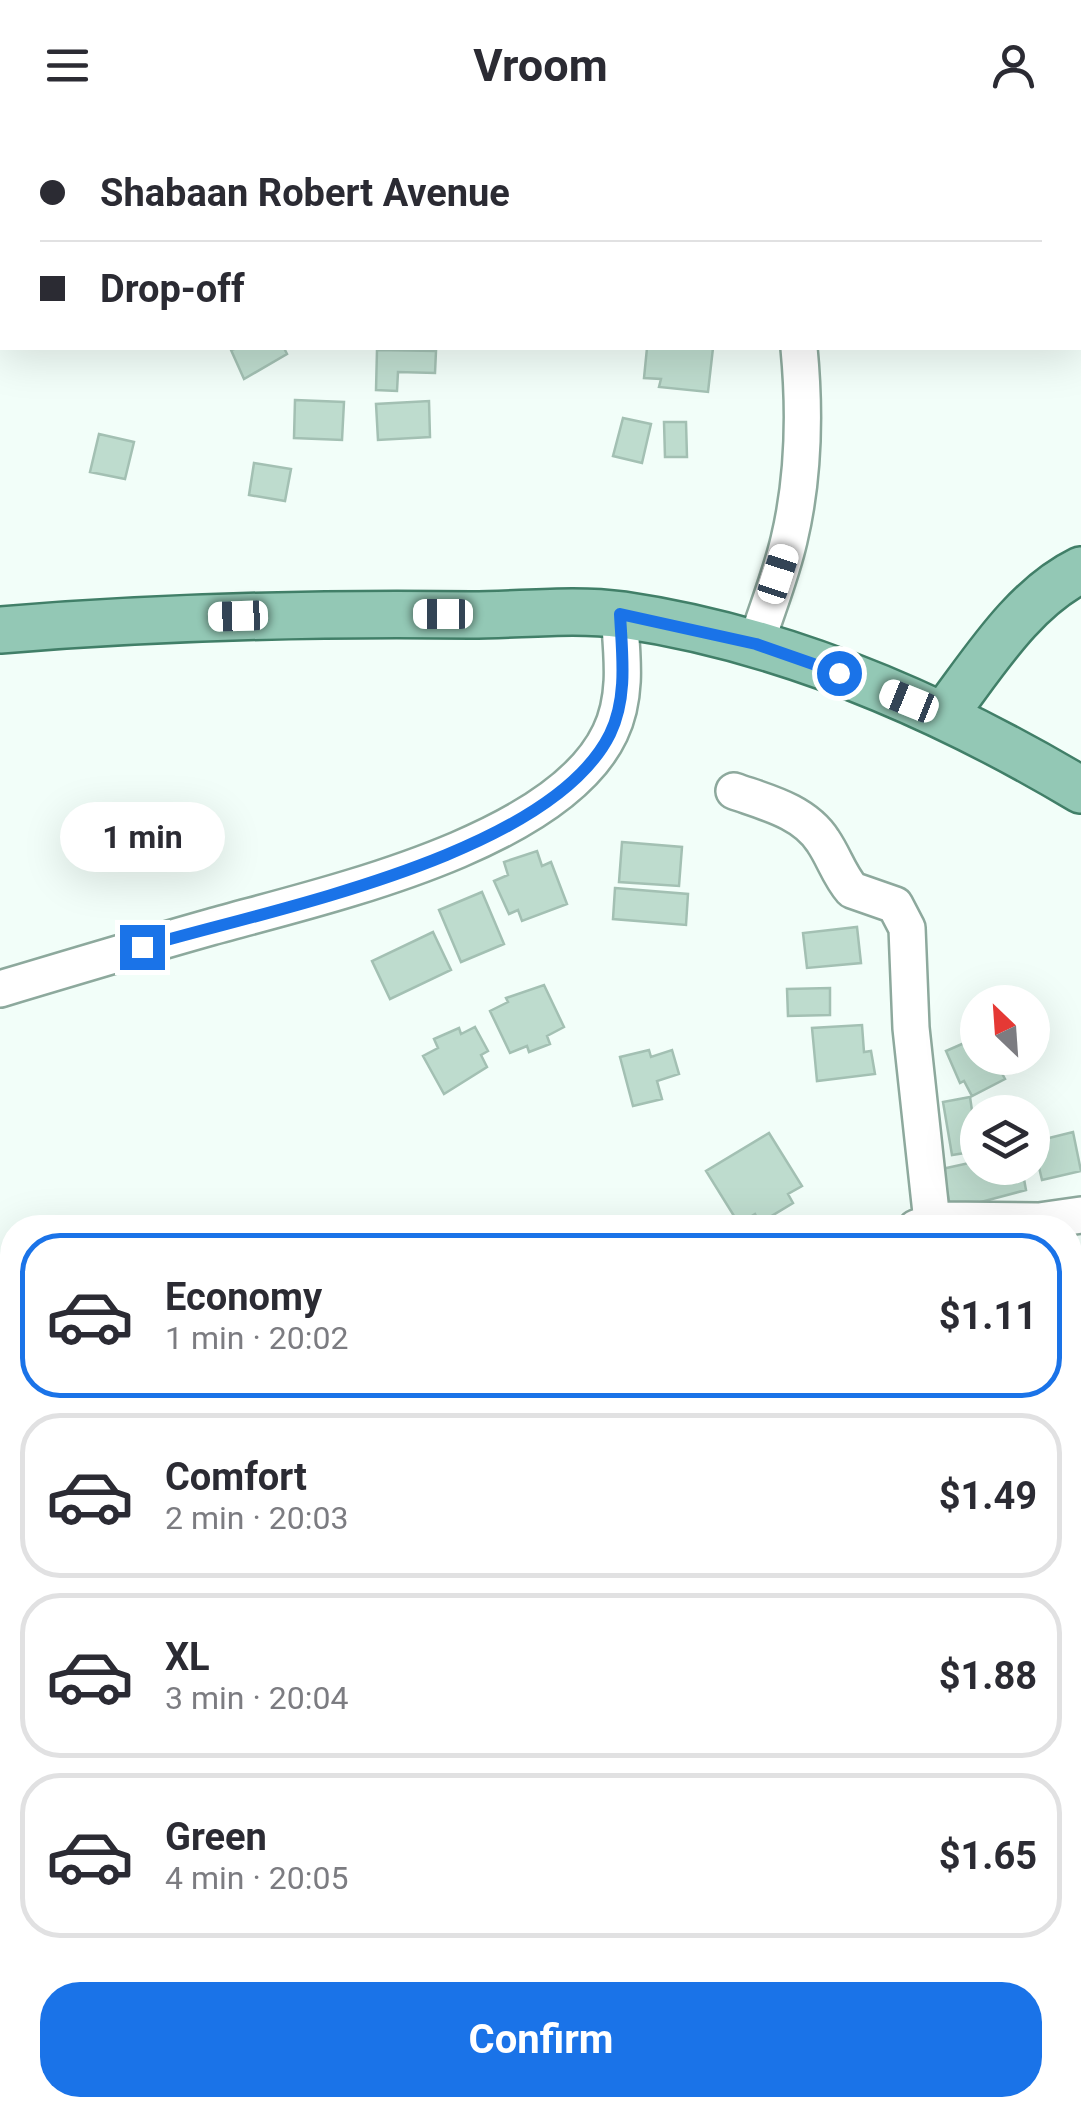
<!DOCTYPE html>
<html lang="en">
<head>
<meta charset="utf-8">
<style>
  :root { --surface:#fff; --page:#f2f2f3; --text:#2b2b33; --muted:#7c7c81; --line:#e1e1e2; --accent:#1a73e8 }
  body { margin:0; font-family:Roboto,sans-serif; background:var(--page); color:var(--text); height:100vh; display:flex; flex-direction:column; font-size:38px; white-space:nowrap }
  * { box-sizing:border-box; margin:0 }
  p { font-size:32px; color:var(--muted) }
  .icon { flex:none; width:55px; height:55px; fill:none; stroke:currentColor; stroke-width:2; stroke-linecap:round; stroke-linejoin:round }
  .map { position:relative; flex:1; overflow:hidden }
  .side { position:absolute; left:0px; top:1085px; width:1082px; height:902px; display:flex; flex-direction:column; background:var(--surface); border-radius:40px 40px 0 0; box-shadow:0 10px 40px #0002 }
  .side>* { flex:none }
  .banner { position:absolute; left:0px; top:0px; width:1082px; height:220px; box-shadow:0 10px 40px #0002; display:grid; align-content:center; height:220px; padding:0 40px; background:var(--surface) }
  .needle { width:65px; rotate:335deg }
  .tools { position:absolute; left:960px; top:855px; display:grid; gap:20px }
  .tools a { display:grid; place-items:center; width:90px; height:90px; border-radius:50%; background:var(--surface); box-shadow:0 10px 40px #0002; font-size:50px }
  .end { position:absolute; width:45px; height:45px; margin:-22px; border:12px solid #1a73e8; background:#fff; box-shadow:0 0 0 5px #fff }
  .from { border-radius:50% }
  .bubble { position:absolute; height:70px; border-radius:35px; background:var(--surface); box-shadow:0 10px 40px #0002; font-size:32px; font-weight:700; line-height:70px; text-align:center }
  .car { position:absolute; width:30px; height:60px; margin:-30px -15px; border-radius:12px; box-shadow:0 0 8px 2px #0007; background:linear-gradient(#fff 24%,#345 0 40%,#fff 0 76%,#345 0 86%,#fff 0) }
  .banner b { display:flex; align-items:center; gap:35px; height:95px; font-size:38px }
  .banner b+b { border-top:2px solid var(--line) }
  .banner i { width:25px; height:25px; background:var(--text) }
  ul { padding:18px 0 0; list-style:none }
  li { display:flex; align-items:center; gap:30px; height:165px; margin:0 20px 15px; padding:0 20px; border:5px solid var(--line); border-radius:40px }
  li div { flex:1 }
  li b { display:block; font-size:38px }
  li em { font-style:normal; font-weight:700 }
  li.selected { border-color:var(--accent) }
  li>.icon { width:90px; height:90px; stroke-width:1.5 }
  .cta { display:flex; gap:20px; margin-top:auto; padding:20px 40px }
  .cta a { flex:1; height:115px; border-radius:40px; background:var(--accent); color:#fff; font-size:40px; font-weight:700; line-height:115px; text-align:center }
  header { display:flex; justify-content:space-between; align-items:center; height:130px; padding:0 40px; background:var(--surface); font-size:45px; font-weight:700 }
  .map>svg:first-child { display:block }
</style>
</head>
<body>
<header><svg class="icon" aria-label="menu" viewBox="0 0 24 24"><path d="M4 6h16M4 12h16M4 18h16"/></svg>Vroom<svg class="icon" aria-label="person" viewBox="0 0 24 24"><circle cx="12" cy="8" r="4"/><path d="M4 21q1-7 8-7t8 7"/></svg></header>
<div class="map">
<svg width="1081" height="1987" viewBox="0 0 1081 1987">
  <rect width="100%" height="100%" fill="#f2fef9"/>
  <path fill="#bedcce" stroke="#a3c0b3" stroke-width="2.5" d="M237 218H284L287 224 244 249 231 220Z
    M647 218H713L708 262 659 257 661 249 644 248Z
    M377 220 436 221 435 243 398 242 397 261 376 260Z
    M295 270 344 272 342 310 294 308Z
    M429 271 430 307 378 310 376 274Z
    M623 288 651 294 642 333 613 326Z
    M664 292H686L687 327H665Z
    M99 304 134 312 125 349 90 342Z
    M254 333 291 339 285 371 249 365Z
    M622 712 682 717 679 756 619 752Z
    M537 721 542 736 551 732 567 774 522 791 518 780 509 784 494 751 508 745 504 732Z
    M615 758 688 764 686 795 613 789Z
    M482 762 504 814 461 832 439 780Z
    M857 797 861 833 807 838 803 803Z
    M433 802 451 840 390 869 372 831Z
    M544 855 564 897 547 906 550 914 529 922 527 916 510 923 490 881 508 872 506 868Z
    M830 858V885L788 886 787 859Z
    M862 895 864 922 871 921 875 944 817 951 812 898Z
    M475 897 488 921 481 925 487 937 444 964 423 926 438 918 434 909 459 898 461 904Z
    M978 907V928H1005L1007 933 998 936 1005 949 972 966 964 951 960 953 946 921Z
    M649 920 651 927 672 920 679 944 657 951 662 969 633 976 620 927Z
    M970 967 978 1021 952 1025 943 972Z
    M1073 1002 1081 1041 1042 1050 1033 1012Z
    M769 1003 802 1056 788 1064 793 1073 760 1093 755 1084 739 1094 706 1041Z
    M978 1031V1038H1022L1026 1060 951 1080 942 1039Z
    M10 1465 12 1513 0 1517V1469Z
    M12 1871V1920L0 1884V1875Z
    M216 1975H255L261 1981 254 1987H219L224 1983Z
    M293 1975H360L350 1987 334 1982 331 1987H311Z"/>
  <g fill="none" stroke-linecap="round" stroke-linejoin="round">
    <g stroke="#8da99d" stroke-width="40">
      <path id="minor" d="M789 2V0
        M0 138H2
        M756 514C767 479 781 445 789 410 804 347 805 281 799 218
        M734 661C765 672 804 681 823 711 834 727 839 745 852 760L895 775 907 798 911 898 932 1092
        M0 859C70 838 140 817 211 797 321 766 557 715 610 603 628 566 622 524 619 484
        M916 1098 938 1090 1039 1091 1081 1085
        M0 1322 12 1335
        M1070 1350H1081
        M610 1975 625 1987"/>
    </g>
    <g stroke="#417f68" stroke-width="50">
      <path id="major" d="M0 500C157 487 313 483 471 485 520 485 574 478 623 485 786 509 940 576 1081 660
        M944 585C983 534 1022 469 1081 440"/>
    </g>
    <path stroke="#b3bfba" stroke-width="5" stroke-dasharray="2.5 8" stroke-linecap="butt" d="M0 1571 12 1569
      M1070 1837 1081 1839
      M78 1975 80 1987"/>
    <use href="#minor" stroke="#fff" stroke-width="35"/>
    <use href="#major" stroke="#93c8b5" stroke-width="45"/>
  </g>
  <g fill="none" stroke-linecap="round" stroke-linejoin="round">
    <path stroke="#1a73e8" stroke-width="12" d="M142 817C266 780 549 727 610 604 628 567 622 524 620 484L756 514 839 543"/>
  </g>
</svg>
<div class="tools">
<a><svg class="needle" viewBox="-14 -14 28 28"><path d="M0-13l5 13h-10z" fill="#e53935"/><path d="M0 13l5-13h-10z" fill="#7c7c81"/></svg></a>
<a><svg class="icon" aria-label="layers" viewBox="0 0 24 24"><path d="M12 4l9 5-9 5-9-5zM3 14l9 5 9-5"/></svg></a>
</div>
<i class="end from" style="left:839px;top:543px"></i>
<i class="end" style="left:142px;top:817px"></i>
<div class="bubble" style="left:60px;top:672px;width:165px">1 min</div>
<i class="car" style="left:778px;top:444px;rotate:18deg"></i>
<i class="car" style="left:443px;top:484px;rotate:270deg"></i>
<i class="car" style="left:238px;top:486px;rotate:268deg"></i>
<i class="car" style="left:909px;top:571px;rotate:292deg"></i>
<div class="banner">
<b><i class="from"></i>Shabaan Robert Avenue</b>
<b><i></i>Drop-off</b>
</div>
<section class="side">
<ul>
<li class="selected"><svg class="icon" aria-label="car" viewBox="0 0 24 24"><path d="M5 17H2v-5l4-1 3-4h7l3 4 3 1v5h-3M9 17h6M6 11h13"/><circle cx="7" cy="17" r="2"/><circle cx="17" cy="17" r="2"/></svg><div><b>Economy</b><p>1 min · 20:02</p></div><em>$1.11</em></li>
<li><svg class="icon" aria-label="car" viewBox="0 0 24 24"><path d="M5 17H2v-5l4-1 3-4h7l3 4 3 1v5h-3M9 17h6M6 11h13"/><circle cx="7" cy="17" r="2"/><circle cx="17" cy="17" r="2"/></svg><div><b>Comfort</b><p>2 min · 20:03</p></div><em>$1.49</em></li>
<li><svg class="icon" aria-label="car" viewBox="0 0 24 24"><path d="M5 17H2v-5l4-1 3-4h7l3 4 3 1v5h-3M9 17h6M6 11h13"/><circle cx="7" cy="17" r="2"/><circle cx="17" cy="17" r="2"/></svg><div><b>XL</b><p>3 min · 20:04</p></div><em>$1.88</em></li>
<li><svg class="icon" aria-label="car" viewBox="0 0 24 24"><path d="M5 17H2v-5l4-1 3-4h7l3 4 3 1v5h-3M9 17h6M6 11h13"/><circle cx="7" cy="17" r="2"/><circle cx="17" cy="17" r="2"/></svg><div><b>Green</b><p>4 min · 20:05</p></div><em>$1.65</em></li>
</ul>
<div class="cta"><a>Confirm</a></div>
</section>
</div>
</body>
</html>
